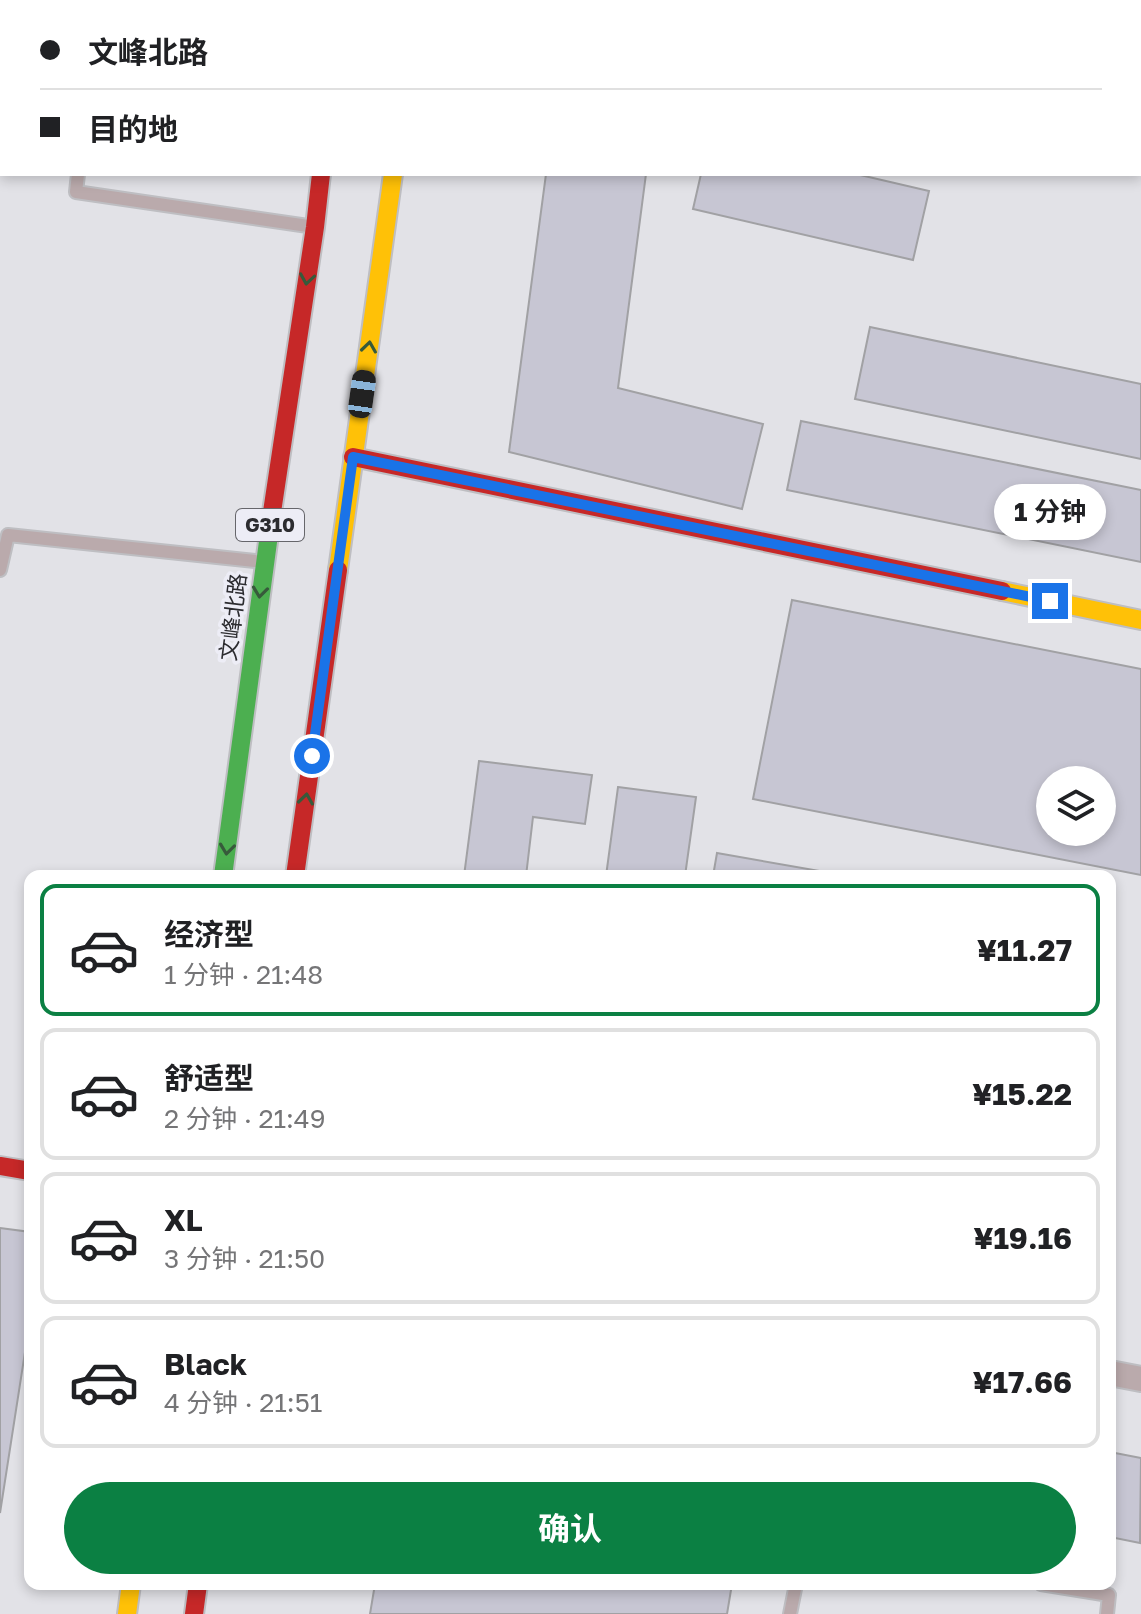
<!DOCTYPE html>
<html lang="zh">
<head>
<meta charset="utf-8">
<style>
  :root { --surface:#fff; --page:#f2f2f2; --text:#202124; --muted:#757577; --line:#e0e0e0; --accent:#0b8043 }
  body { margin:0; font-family:"Golos Text","Noto Sans SC",sans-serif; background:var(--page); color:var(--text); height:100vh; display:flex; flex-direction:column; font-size:30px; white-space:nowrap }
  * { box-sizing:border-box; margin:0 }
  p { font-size:26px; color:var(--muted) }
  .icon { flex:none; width:44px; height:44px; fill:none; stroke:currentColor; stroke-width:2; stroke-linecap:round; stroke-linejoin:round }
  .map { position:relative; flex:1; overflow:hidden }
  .details { position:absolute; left:24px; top:870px; width:1092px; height:720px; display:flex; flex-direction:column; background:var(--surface); border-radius:16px; box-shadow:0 4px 12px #0003 }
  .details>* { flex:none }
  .hud { position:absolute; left:0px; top:0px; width:1142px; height:176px; box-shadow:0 4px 12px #0003; display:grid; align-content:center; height:176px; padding:0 40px; background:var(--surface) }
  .fabs { position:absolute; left:1036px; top:766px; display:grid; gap:16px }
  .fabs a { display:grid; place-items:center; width:80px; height:80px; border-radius:50%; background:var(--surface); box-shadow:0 4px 12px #0003; font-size:40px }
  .end { position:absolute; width:36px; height:36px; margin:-18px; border:10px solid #1a73e8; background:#fff; box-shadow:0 0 0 4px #fff }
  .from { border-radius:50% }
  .bubble { position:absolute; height:56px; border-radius:28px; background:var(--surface); box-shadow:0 4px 12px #0003; font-size:26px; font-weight:700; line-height:56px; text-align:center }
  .car { position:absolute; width:24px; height:48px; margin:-24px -12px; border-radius:10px; box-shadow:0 0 6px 2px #0007; background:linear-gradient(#222 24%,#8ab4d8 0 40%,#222 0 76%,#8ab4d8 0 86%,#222 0) }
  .hud b { display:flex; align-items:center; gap:28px; height:76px; font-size:30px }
  .hud b+b { border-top:2px solid var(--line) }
  .hud i { width:20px; height:20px; background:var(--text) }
  ul { padding:14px 0 0; list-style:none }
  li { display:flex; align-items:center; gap:24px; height:132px; margin:0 16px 12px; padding:0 24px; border:4px solid var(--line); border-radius:16px }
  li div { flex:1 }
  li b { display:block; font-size:30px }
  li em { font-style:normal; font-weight:700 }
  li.active { border-color:var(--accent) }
  li>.icon { width:72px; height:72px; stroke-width:1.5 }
  .action { display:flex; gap:16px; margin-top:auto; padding:16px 40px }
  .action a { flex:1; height:92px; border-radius:48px; background:var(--accent); color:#fff; font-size:32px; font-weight:700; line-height:92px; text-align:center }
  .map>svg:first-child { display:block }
</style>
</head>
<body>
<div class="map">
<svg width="1141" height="1614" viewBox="0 0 1141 1614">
  <rect width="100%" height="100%" fill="#e2e2e7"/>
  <path fill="#c7c6d3" stroke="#a1a1a4" stroke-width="2" fill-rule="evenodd" d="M569 0H670L669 2H569Z
    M546 174H646L618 388 763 424 742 509 509 452Z
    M701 174H856L929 191 913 260 693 209Z
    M870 327 1141 384V459L855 399Z
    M801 421 1141 490V562L787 490Z
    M792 600 1141 669V875L753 799ZM1050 780H1102V832H1050Z
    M479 761 592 775 585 824 533 817 526 876H464Z
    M618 787 696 797 685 876H606Z
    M717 853 848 876H713Z
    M0 1228 30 1232V1320L0 1513Z
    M1110 1452 1141 1458 1140 1543 1110 1537Z
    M375 1584H732L727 1614H370Z"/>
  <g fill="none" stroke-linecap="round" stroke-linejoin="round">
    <g stroke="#bebec2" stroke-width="16">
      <path id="lane" d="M97 2V0
        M78 174 76 192 308 226
        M0 570 8 535 255 561
        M1041 1584 1109 1595 1107 1614
        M790 1614 796 1584"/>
    </g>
    <g stroke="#bebec2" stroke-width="28">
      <path id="street" d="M1110 1373 1141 1379"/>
    </g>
    <g stroke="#bebec2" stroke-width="22">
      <path id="fast" d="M223 876 272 512"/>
    </g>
    <g stroke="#bebec2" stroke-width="22">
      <path id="slow" d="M340 0V2
        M417 0V2
        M338 570 393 174
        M1002 591 1141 620
        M127 1614 131 1584"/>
    </g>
    <g stroke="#bebec2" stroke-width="22">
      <path id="jam" d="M353 457 1002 591
        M272 512 315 227 321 174
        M295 876 338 570
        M0 1166 30 1171
        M194 1614 198 1584"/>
    </g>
    <use href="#lane" stroke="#baaaac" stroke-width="12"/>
    <use href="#street" stroke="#baaaac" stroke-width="24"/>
    <use href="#fast" stroke="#4caf50" stroke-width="18"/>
    <use href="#slow" stroke="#ffc107" stroke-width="18"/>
    <use href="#jam" stroke="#c62828" stroke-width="18"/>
  </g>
  <defs><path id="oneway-chevron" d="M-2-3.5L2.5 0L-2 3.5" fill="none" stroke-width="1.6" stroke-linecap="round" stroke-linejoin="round" transform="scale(2)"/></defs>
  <g stroke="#375a3b">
    <use href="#oneway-chevron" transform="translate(307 279) rotate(99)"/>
    <use href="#oneway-chevron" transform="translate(369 347) rotate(-82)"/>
    <use href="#oneway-chevron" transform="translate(260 592) rotate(97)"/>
    <use href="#oneway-chevron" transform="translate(306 799) rotate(-82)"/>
    <use href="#oneway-chevron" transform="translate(227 849) rotate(97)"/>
  </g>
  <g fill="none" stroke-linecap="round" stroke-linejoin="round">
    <path stroke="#1a73e8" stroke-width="10" d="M312 756 353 457 1050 601"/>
  </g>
  <g text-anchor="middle" stroke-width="7" stroke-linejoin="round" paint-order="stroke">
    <rect fill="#ededf6" stroke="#66666b" stroke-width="2" x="236" y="509" width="68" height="32" rx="6"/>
    <g font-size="20" font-weight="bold" fill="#2c2c30">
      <text x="270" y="532">G310</text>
    </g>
    <g font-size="22" fill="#2c2c30" stroke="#ededf6">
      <text transform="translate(233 617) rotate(-83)" y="8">文峰北路</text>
    </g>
  </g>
</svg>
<div class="fabs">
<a><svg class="icon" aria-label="layers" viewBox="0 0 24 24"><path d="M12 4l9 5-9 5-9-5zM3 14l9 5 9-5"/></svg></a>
</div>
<i class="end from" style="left:312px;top:756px"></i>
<i class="end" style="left:1050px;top:601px"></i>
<div class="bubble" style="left:994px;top:484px;width:112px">1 分钟</div>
<i class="car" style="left:362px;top:394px;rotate:8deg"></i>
<div class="hud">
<b><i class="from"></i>文峰北路</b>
<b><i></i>目的地</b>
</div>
<section class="details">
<ul>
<li class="active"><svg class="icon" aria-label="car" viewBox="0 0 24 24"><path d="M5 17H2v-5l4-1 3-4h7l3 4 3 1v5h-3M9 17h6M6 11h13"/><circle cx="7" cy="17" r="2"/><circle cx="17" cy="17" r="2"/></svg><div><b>经济型</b><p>1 分钟 · 21:48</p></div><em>¥11.27</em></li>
<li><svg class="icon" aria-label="car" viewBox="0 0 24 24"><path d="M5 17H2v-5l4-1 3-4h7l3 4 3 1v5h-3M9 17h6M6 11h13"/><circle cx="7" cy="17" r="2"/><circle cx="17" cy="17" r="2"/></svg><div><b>舒适型</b><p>2 分钟 · 21:49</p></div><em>¥15.22</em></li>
<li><svg class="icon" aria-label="car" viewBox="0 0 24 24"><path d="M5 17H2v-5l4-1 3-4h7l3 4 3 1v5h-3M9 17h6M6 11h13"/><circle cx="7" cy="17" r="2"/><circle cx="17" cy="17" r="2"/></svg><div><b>XL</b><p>3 分钟 · 21:50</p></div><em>¥19.16</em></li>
<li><svg class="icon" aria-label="car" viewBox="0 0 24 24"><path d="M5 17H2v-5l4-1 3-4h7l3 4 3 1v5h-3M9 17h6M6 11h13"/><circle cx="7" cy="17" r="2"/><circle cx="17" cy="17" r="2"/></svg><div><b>Black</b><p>4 分钟 · 21:51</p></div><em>¥17.66</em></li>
</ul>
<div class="action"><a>确认</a></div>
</section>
</div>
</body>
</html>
